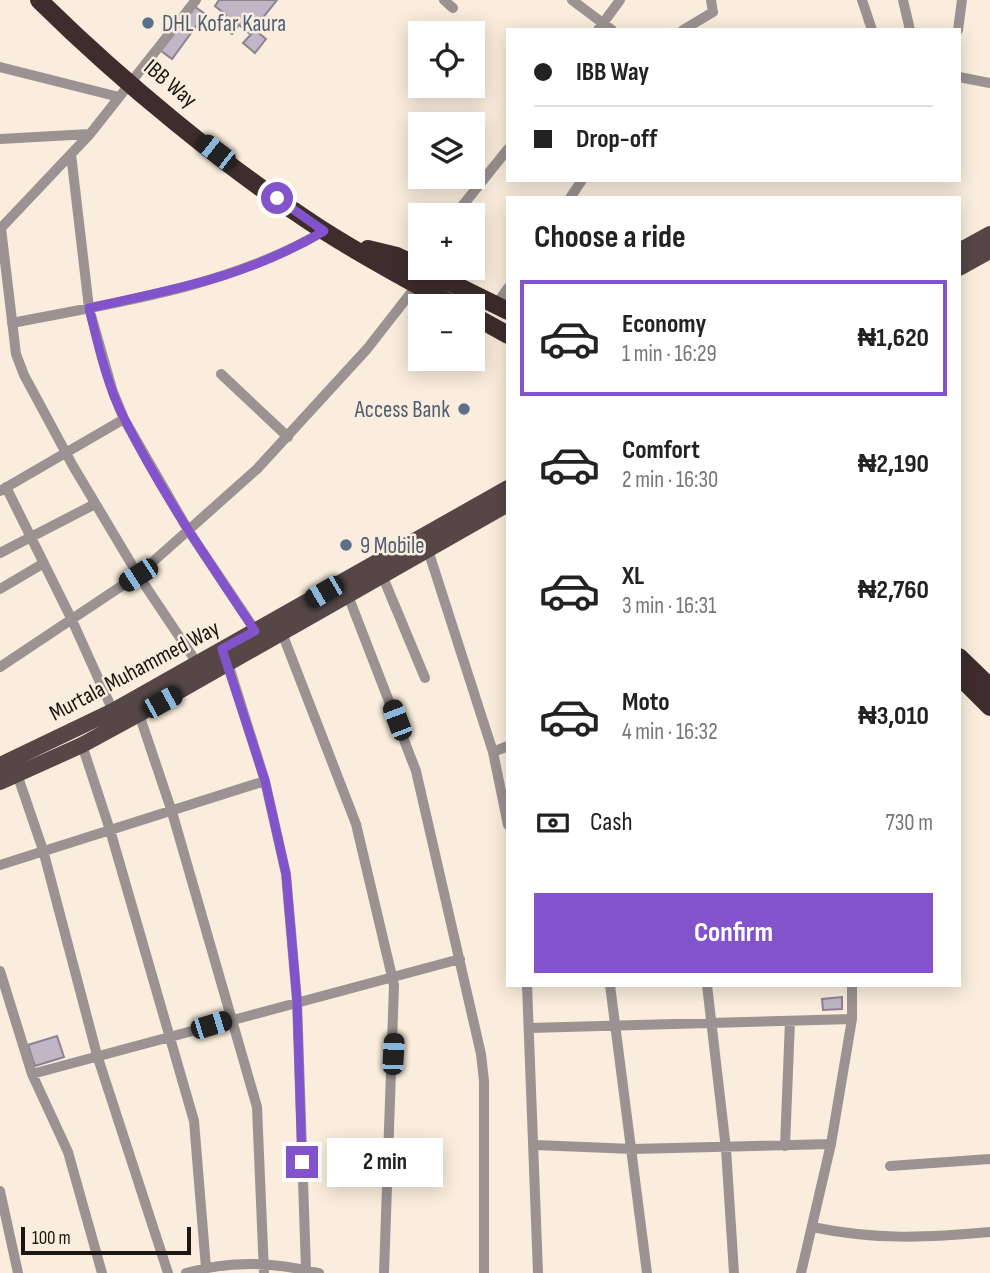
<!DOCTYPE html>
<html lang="en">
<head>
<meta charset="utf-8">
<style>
  :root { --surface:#fff; --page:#f6f6f6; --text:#222; --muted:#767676; --line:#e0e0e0; --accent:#8353cc }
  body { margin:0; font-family:"Sofia Sans Condensed",sans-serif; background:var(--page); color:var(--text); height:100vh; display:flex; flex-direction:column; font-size:26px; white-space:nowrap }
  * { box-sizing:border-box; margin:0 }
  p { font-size:23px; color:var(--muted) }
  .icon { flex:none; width:38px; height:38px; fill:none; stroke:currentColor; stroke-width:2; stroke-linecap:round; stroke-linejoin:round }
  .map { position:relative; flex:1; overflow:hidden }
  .details { position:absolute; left:506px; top:196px; width:455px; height:791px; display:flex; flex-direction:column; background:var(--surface); border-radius:0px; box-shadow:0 4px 18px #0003 }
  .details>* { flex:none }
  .guide { position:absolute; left:506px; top:28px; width:455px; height:154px; border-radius:0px; box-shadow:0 4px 18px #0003; display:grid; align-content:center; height:154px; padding:0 28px; background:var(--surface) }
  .buttons { position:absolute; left:408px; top:21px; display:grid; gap:14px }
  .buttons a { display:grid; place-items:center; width:77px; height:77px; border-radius:0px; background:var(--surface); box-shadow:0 4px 18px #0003; font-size:35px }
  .scale { position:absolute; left:21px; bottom:18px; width:170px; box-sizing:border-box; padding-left:7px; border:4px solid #1b1611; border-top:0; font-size:19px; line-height:24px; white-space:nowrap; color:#1b1611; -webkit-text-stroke:5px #faeddd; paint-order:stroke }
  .end { position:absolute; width:32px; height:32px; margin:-16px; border:9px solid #8353cc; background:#fff; box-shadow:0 0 0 4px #fff }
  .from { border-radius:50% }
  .bubble { position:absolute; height:49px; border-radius:0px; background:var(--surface); box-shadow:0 4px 18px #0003; font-size:23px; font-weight:700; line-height:49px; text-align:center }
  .car { position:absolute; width:21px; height:42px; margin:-21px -10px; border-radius:9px; box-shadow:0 0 5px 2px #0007; background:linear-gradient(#222 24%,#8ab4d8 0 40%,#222 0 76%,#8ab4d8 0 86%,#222 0) }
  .guide b { display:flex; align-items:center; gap:24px; height:66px; font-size:26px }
  .guide b+b { border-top:2px solid var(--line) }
  .guide i { width:18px; height:18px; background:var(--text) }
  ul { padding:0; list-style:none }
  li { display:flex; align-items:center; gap:21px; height:116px; margin:0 14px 10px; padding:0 14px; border:4px solid transparent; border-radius:0px }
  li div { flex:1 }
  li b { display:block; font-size:26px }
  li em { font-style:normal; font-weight:700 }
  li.current { border-color:var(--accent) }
  li>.icon { width:63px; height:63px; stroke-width:1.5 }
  h2 { padding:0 28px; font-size:32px; line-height:84px }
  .pay { display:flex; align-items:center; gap:18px; height:77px; padding:0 28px; font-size:26px }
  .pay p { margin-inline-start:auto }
  .cta { display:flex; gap:14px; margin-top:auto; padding:14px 28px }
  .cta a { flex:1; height:80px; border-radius:0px; background:var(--accent); color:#fff; font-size:28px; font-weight:700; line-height:80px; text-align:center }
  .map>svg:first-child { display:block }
</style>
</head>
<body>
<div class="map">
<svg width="990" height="1273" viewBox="0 0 990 1273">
  <rect width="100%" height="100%" fill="#faeddd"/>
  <path fill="#c1b6c6" stroke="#8c8291" stroke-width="2" d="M219 0H277L250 34 239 25 232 34 219 24 226 15 215 6Z
    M194 6 205 14 172 59 160 50Z
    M255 30 266 39 255 53 243 43Z
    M842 997V1009L823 1010 822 999Z
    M57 1036 64 1057 35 1066 28 1045Z"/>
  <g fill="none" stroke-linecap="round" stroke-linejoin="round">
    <path stroke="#9b9291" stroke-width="10" d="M444 0 453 8
      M572 0 612 30
      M862 0 872 30
      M903 0 910 30
      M598 30 620 0
      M683 30 713 12 711 0
      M958 30 962 0
      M0 67 119 97
      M959 77 990 83
      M0 139 90 134
      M71 154 89 308 113 392 124 419 188 530 255 630
      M570 198 582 180
      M455 215 508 149
      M1 228 16 354 24 375 73 466 138 575 197 663
      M0 229 90 134 196 0
      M496 305 508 288
      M12 323C119 302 229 287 324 231
      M221 374 288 437
      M6 487 71 618 113 711
      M0 491 124 419
      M428 550 493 752 508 825
      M0 553 95 504
      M382 575 425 678
      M0 589 44 563
      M347 593 416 771 481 1054 484 1081V1273
      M282 633 356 824 394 985 384 1273
      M227 660 265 781 286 874 297 1001 306 1270
      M0 667 138 575 257 469 367 349 417 285
      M139 714 172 812 257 1107 264 1273
      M82 745 110 830 194 1121 206 1268
      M493 752 508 746
      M17 774 43 850 97 1055 168 1273
      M0 865 265 781
      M0 971 32 1074 68 1152 102 1273
      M527 985 538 1273
      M610 985 647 1273
      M707 985 726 1149 734 1273
      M529 1028 852 1019
      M32 1074 460 959
      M535 1145 633 1149 831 1144 852 1019V985
      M785 1146 790 1021
      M890 1166 990 1159
      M0 1191 18 1273
      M812 1227C875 1240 926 1238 990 1232
      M186 1273C233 1260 272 1262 319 1273
      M801 1273 831 1144"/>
    <path stroke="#564746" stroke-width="16" d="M959 251 990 234
      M959 268 990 251
      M0 765 113 711 508 488
      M0 782 82 745 139 714 508 504"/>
    <path stroke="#3e2d2c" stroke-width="18" d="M39 0C120 80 226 168 321 229 365 257 411 282 456 306
      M368 249 397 256 420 267
      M421 268 508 311
      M472 315 508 335
      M959 657 990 687
      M959 676 990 707"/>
  </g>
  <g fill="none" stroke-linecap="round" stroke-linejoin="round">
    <path stroke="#8353cc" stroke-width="9" d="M277 198 324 231C246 277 176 289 89 308 98 345 107 386 125 420 162 494 209 562 255 631L222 649 265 781 286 874 297 1001 302 1162"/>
  </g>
  <g fill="#5c6f8a" stroke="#faeddd" stroke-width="2.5">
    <circle cx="148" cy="23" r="7"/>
    <circle cx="464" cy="409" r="7"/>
    <circle cx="346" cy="545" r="7"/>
  </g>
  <g text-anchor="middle" stroke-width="5" stroke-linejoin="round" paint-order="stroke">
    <g font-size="23" fill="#4e5e75" stroke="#faeddd" text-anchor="start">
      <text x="162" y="31">DHL Kofar Kaura</text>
      <text x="450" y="417" text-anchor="end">Access Bank</text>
      <text x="360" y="553">9 Mobile</text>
    </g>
    <g font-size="23" fill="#1b1611" stroke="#faeddd">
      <text transform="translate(171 83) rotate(40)" y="8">IBB Way</text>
      <text transform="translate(134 670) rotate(-28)" y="8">Murtala Muhammed Way</text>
    </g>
  </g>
</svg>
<div class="buttons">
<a><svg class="icon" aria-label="locate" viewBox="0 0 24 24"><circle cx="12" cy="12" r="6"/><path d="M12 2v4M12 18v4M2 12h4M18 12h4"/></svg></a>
<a><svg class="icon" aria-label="layers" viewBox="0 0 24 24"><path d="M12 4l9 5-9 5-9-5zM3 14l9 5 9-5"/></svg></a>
<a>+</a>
<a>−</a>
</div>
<div class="scale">100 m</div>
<i class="end from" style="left:277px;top:198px"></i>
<i class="end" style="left:302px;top:1162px"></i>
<div class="bubble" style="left:327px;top:1138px;width:116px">2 min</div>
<i class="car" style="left:216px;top:152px;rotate:308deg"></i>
<i class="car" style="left:138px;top:575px;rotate:237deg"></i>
<i class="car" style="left:324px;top:592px;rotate:240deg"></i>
<i class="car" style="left:162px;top:702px;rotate:61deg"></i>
<i class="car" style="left:397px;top:720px;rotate:339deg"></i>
<i class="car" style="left:211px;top:1025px;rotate:73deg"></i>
<i class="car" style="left:393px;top:1054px;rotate:3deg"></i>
<div class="guide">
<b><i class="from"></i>IBB Way</b>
<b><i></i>Drop-off</b>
</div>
<section class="details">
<h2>Choose a ride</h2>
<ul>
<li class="current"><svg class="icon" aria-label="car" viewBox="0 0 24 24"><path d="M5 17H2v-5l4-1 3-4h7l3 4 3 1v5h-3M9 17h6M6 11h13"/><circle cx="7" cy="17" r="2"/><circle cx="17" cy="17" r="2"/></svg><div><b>Economy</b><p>1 min · 16:29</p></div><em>₦1,620</em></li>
<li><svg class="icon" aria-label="car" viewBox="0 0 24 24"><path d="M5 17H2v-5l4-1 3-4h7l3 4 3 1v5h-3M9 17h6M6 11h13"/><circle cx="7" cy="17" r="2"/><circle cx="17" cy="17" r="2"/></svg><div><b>Comfort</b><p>2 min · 16:30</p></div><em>₦2,190</em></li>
<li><svg class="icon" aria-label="car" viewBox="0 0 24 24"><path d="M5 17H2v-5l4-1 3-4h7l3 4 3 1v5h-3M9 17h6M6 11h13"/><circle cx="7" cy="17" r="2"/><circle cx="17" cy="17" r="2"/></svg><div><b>XL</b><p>3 min · 16:31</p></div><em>₦2,760</em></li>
<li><svg class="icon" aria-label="car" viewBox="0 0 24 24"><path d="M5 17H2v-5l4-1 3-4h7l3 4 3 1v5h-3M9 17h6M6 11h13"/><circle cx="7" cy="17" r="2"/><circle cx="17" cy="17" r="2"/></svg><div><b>Moto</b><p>4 min · 16:32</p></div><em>₦3,010</em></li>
</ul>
<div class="pay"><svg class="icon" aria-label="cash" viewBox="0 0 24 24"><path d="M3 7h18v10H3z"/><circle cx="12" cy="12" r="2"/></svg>Cash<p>730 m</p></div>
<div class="cta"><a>Confirm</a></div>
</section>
</div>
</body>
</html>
